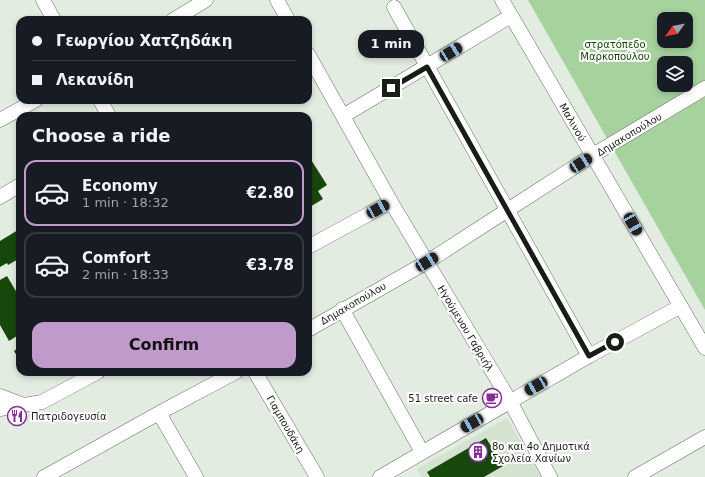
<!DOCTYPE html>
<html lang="en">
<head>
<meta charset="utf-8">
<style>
  :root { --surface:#171b24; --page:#20242c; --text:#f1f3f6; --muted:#9ea1a6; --line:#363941; --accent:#c19acc }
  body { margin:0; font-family:"DejaVu Sans",sans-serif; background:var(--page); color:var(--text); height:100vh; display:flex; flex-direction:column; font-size:15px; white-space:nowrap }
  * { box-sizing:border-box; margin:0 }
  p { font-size:13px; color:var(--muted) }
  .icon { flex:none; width:22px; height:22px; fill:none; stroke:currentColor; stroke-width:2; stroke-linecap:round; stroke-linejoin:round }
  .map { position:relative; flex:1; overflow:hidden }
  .side { position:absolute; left:16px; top:112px; width:296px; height:264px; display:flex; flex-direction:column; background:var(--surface); border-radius:12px; box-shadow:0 2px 6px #0003 }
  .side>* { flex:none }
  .banner { position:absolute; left:16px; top:16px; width:296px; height:88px; border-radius:12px; box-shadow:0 2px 6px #0003; display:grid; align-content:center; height:88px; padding:0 16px; background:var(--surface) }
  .needle { width:26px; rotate:237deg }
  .fabs { position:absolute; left:657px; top:12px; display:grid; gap:8px }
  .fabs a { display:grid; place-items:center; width:36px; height:36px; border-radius:8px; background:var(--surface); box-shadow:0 2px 6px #0003; font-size:20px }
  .end { position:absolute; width:18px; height:18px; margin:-9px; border:5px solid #191d18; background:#fff; box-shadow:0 0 0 2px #fff }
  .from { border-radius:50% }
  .bubble { position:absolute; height:28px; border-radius:12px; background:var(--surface); box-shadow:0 2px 6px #0003; font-size:13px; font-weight:700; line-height:28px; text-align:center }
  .car { position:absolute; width:12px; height:24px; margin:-12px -6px; border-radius:5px; box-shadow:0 0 3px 1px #0007; background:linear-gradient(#222 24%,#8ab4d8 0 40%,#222 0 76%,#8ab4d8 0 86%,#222 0) }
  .banner b { display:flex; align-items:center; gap:14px; height:38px; font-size:15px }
  .banner b+b { border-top:1px solid var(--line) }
  .banner i { width:10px; height:10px; background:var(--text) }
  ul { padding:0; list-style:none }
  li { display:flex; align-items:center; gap:12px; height:66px; margin:0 8px 6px; padding:0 8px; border:2px solid var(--line); border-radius:12px }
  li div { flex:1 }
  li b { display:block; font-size:15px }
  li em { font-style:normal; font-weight:700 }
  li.on { border-color:var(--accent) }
  li>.icon { width:36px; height:36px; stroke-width:1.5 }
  h2 { padding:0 16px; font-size:18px; line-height:48px }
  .cta { display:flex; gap:8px; margin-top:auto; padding:8px 16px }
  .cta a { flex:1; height:46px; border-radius:12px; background:var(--accent); color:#111; font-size:16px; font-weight:700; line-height:46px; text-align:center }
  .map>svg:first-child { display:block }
</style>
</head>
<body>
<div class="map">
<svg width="705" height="477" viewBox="0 0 705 477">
  <rect width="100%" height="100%" fill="#e2ece0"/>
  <path fill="#d3e3d0" d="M507 418 541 477H422L417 469Z"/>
  <path fill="#a6d29d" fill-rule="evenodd" d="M528 0H705V310ZM664 19H686V41H664ZM664 63H686V85H664Z"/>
  <path fill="#17480b" d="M308 155 327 185 318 191 323 199 308 208Z
    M18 230 20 234V258L8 265 7 263 0 267V241Z
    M7 276 20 298V334L9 341 0 325V280Z
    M20 347V361L14 351Z
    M486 438 503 466 484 477H430L427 472Z"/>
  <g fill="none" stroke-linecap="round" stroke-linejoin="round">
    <g stroke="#6a7368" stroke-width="15">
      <path id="minor" d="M43 0 54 20
        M277 0 288 20
        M502 0 705 348
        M394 7 589 356
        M173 20 206 0
        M308 54 391 202 510 401 550 477
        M100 100 109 116
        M343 116 511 16
        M0 120 36 100
        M0 197 20 185
        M308 247 391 202
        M342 309 422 452
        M308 330 427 262 593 155 705 88
        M255 372 317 477
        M0 396 24 405
        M0 409 42 402 98 372
        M159 413 196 477
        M44 477 159 413 236 372
        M380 477 589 356 681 306
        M635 477 705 437"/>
    </g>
    <use href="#minor" stroke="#fff" stroke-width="14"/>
  </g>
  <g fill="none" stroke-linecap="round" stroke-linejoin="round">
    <path stroke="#191d18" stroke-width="5" d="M391 88 427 67 589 356 615 342"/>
  </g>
  <defs>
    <g id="cafe-ring" transform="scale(1)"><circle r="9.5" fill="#fff" stroke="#872d99" stroke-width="1.5"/><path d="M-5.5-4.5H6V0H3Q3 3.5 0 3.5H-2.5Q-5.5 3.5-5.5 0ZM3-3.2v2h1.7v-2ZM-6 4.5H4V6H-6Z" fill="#872d99"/></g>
    <g id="restaurant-ring" transform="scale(1)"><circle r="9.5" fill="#fff" stroke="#872d99" stroke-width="1.5"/><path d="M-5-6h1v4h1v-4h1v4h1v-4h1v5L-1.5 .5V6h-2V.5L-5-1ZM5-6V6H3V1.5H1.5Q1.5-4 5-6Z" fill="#872d99"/></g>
    <g id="building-ring" transform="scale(1)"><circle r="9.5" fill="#fff" stroke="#872d99" stroke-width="1.5"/><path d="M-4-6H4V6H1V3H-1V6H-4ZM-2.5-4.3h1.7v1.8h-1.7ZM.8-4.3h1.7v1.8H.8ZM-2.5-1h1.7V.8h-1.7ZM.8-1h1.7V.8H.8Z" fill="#872d99"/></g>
  </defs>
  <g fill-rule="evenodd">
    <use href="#cafe-ring" x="492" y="398"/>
    <use href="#restaurant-ring" x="17" y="416"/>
    <use href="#building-ring" x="478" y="452"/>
  </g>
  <g text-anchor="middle" stroke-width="4" stroke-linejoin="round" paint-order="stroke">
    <g font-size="10" fill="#114504" stroke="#fff">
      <text x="615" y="48">στρατόπεδο<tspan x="615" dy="12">Μαρκοπούλου</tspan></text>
    </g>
    <g font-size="10" fill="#191d18" stroke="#fff">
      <text transform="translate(573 122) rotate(60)" y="4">Μαλινού</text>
      <text transform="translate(629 134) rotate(-31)" y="4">Δημακοπούλου</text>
      <text transform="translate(353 303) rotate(-30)" y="4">Δημακοπούλου</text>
      <text transform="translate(466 328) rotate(59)" y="4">Ηγούμενου Γαβριήλ</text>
      <text transform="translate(286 424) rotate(60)" y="4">Γιαμπουδάκη</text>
    </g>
    <g font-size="10" fill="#191d18" stroke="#fff" text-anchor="start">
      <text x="478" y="402" text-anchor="end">51 street cafe</text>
      <text x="31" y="420">Πατριδογευσία</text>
      <text x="492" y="450">8ο και 4ο Δημοτικά<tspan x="492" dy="12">Σχολεία Χανίων</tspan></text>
    </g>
  </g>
</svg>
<div class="fabs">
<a><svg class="needle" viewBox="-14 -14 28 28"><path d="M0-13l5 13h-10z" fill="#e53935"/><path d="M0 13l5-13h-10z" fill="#9ea1a6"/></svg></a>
<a><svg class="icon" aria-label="layers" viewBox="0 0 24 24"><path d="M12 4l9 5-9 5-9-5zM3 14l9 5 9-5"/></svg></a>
</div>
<i class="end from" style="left:615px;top:342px"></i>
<i class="end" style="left:391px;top:88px"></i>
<div class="bubble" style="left:358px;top:30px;width:66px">1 min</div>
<i class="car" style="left:451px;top:52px;rotate:59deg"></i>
<i class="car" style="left:581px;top:163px;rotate:57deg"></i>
<i class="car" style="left:378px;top:209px;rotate:61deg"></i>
<i class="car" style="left:633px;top:224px;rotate:150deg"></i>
<i class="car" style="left:427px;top:262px;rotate:58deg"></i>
<i class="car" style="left:536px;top:386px;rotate:240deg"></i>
<i class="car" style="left:472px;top:423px;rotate:240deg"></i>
<div class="banner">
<b><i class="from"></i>Γεωργίου Χατζηδάκη</b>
<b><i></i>Λεκανίδη</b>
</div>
<section class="side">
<h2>Choose a ride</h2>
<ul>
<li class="on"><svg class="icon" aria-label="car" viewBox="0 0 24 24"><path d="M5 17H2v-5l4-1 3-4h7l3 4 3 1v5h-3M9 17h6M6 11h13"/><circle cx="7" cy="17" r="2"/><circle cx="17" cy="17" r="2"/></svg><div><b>Economy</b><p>1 min · 18:32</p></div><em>€2.80</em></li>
<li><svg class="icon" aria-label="car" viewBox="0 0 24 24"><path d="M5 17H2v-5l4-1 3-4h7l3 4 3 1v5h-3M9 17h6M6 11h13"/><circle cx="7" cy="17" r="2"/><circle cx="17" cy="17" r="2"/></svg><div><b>Comfort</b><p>2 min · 18:33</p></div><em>€3.78</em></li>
</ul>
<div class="cta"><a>Confirm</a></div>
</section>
</div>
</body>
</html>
